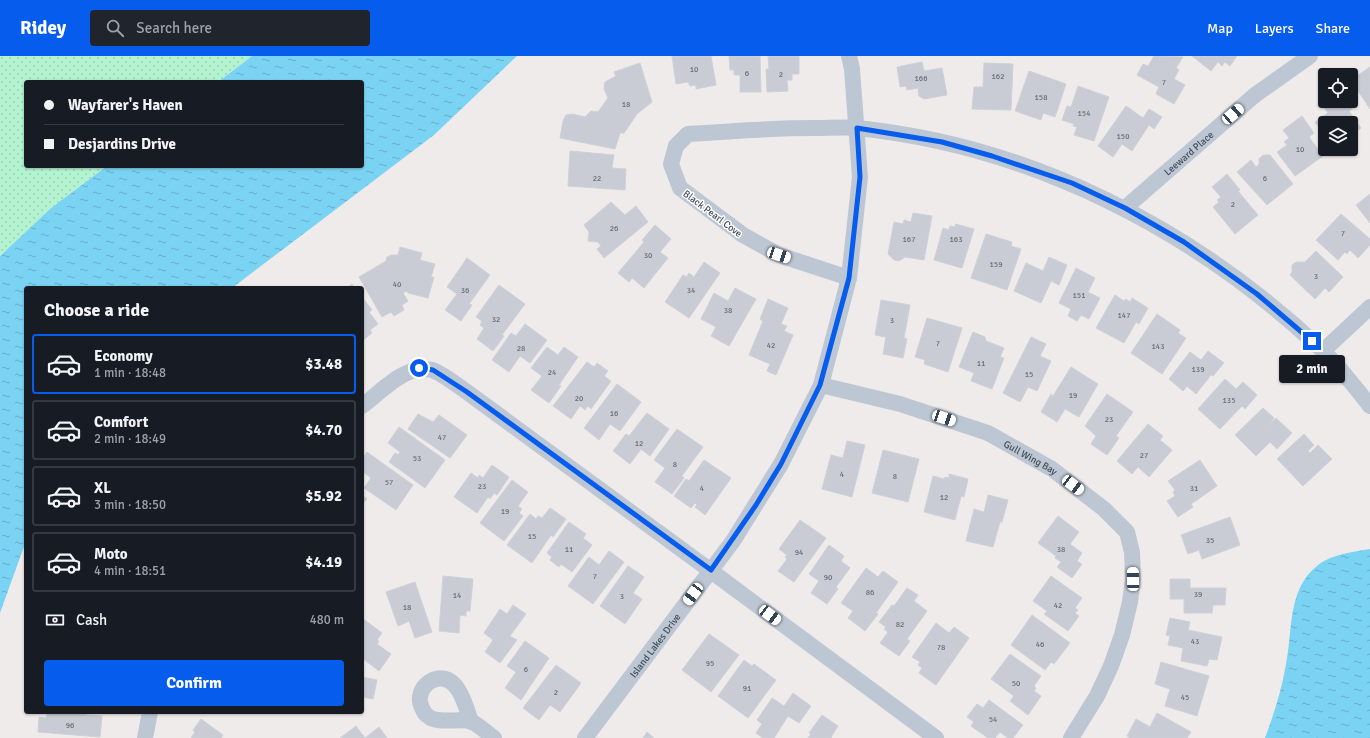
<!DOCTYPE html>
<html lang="en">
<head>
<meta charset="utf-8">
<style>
  :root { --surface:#171b24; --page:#20242c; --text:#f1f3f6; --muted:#9ea1a6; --line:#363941; --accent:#065ced }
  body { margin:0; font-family:Signika,sans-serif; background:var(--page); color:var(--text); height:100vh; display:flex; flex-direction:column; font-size:15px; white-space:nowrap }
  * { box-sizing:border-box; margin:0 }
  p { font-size:13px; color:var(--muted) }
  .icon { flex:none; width:22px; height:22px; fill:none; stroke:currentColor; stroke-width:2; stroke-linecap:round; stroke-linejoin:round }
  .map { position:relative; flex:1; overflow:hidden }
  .drawer { position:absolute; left:24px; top:230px; width:340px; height:428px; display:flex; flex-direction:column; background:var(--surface); border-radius:4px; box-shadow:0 1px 3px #0004 }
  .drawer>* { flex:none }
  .hud { position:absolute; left:24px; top:24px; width:340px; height:88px; border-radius:4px; box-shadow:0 1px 3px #0004; display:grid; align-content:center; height:88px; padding:0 20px; background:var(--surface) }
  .tools { position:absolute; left:1318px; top:12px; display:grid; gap:8px }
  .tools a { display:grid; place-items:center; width:40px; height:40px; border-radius:4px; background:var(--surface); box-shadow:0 1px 3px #0004; font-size:20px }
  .end { position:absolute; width:18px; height:18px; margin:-9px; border:5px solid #065ced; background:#fff; box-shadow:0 0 0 2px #fff }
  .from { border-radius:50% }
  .bubble { position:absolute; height:28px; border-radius:4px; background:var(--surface); box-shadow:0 1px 3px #0004; font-size:13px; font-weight:700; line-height:28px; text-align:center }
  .car { position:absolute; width:12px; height:24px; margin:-12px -6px; border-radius:5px; box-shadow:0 0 3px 1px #0007; background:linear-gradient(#fff 24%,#345 0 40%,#fff 0 76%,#345 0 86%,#fff 0) }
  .hud b { display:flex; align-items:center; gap:14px; height:38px; font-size:15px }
  .hud b+b { border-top:1px solid var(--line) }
  .hud i { width:10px; height:10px; background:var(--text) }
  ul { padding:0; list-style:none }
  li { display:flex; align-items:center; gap:12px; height:60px; margin:0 8px 6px; padding:0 12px; border:2px solid var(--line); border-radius:4px }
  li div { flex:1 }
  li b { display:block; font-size:15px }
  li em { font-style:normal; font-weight:700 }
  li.active { border-color:var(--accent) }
  li>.icon { width:36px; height:36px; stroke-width:1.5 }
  h2 { padding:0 20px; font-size:18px; line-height:48px }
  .pay { display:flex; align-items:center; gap:10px; height:44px; padding:0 20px; font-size:15px }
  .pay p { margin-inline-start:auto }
  .primary-button { display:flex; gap:8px; margin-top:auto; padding:8px 20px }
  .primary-button a { flex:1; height:46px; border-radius:4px; background:var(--accent); color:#fff; font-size:16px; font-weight:700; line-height:46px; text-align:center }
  header { display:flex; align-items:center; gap:24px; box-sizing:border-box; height:56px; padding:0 20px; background:var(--accent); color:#fff }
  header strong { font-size:19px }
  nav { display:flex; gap:22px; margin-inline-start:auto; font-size:14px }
  .search { width:280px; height:36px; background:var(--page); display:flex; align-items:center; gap:10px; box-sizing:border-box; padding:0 14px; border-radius:4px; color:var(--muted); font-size:15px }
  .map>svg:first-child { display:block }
</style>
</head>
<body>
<header>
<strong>Ridey</strong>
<div class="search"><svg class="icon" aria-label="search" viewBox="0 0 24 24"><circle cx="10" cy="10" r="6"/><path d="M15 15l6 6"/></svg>Search here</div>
<nav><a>Map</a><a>Layers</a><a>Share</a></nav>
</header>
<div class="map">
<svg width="1370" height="682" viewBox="0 0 1370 682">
  <defs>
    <pattern id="park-dots" width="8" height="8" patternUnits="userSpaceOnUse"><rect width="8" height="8" fill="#b3f3d0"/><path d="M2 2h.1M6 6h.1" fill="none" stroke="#9bd2b5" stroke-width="1.8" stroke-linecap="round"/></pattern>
    <pattern id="water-ripples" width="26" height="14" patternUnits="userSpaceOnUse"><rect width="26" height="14" fill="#7bd3f4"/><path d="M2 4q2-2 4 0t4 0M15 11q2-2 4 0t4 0" fill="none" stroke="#66adc9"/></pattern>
  </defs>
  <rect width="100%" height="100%" fill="#efebeb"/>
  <path fill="url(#park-dots)" d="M0 0H252L218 26H26V110H107L50 153 0 200Z"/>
  <path fill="url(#water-ripples)" d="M252 0H517L434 79 232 232H26V485L0 557V200L50 153 107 110H362V26H218Z
    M1370 493V682H1265C1274 658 1282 633 1286 608 1293 574 1287 533 1318 509 1332 498 1353 496 1370 493Z"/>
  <path fill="#c9ccd4" stroke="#ced1d8" d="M672 0H711L716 29 696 33V29L690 30 688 26 676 28Z
    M729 0H760L761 36H740V19H734V14H730Z
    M768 0H799V18H792V24H787L788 35 767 36 766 13H769Z
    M1154 0 1183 1 1176 12 1179 14 1174 23 1185 29 1174 48 1156 38 1159 31 1137 19 1143 8 1148 10Z
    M1192 0H1237L1230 10 1225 6 1222 10 1218 6 1211 15Z
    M922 6 924 15 942 12 947 39 924 43 919 40 918 32 907 34 906 30 900 31 897 11Z
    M640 7 652 46 637 58 624 77H620L615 93 560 82 563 65 566 59 572 58 585 61 591 55 598 56 608 42 604 33 605 26 616 20 614 16Z
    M984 7 1013 8 1011 54 972 53 974 31H983Z
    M1370 11V53L1351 24Z
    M1029 15 1066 28 1055 61 1043 57 1041 64 1015 55Z
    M1078 30 1109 41 1094 85 1074 79 1077 71 1073 70 1074 68 1062 64 1067 50 1071 51Z
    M1325 42V45H1346L1352 53 1349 55 1361 72 1351 79V67H1325V80L1315 66 1328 57 1320 46Z
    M1126 50 1143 62 1149 53 1162 61 1154 73 1149 69 1132 95 1122 88 1113 101 1098 90Z
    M1302 60 1314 77 1309 81 1323 100 1295 120 1277 96 1287 89 1284 86 1289 82 1283 74Z
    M570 95 614 99 612 112 626 113 625 134 568 130Z
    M1263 99H1270L1293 128 1267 149 1237 116 1251 104 1256 111 1259 108V103Z
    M1227 118 1240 134 1238 135 1258 159 1235 178 1213 151 1219 146 1217 144 1221 141 1212 131Z
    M1370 138V167L1356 149Z
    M611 146 625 159 636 150 648 166 604 202 597 193 601 190 598 186 588 185 589 176 584 169Z
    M913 157 932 160 924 204 905 201 899 205 894 204 888 198 894 166 903 168 904 164 911 166Z
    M1341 158 1370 183V189L1358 202 1350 194 1347 198 1345 196 1338 204 1316 184Z
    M956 168 974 173 962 212 934 204 943 172 949 174 950 170 955 171Z
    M655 169 671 183 660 196 668 202 644 232 632 222 629 226 618 217 644 186 642 184Z
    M986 178 1012 186 1011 190 1021 193 1007 234 971 222Z
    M400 191 422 197 420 204 435 208 431 221H434L428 242 408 237 407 235 403 237 408 245 402 249 404 254 394 260 391 256 382 261 359 221 386 205 387 201 392 199H398Z
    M1316 195 1343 221 1329 236 1325 232 1315 243 1290 219 1292 216V209L1296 206H1305Z
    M1049 201 1067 209 1059 229 1051 225 1041 247 1014 235 1026 207 1043 215Z
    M467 202 490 219 469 248 472 249 461 265 445 254 457 238 447 231Z
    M704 206 720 217 689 262 665 246 683 219 687 221 689 217 694 221Z
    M1076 212 1095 222 1088 236 1100 242 1089 263 1081 259 1077 265 1068 260 1071 253 1059 247Z
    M352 228 355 232H347Z
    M499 229 525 248 502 279 504 280 493 295 477 283 484 272 480 269 482 265 476 261Z
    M735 232 756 243 729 290 711 280 716 271 701 263 714 237 728 245Z
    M1115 239 1124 245 1126 243 1130 246 1132 242 1148 252 1139 268 1136 266 1124 287 1096 272Z
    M362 241 372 254 369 256 378 268 370 274 372 277 362 285Z
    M768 243 788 252 781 268 787 270 784 275 793 279 776 319 767 315 770 308 749 299 763 265 760 263Z
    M881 244 910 249 904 282 907 283 903 302 883 298 886 281 875 279Z
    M1157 258 1180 274 1178 277 1186 282 1162 318 1131 297Z
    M927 262 962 272 948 316 924 308 925 304 915 301Z
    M525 268 547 284 530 307 520 300 509 316 492 304 511 277 516 280Z
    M973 276 985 281 986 285 1004 292 1000 301 1004 302 992 333 971 325 974 317 959 311Z
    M1031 281 1046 288 1040 300 1051 305 1037 335 1028 331 1020 346 1003 337Z
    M547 291 558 299 564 291 578 301 559 329 561 330 549 347 531 334 542 320 531 312Z
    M1208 295 1224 307 1213 320 1211 319 1196 338 1187 330 1183 335 1169 323 1190 296 1201 304Z
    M587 306 594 311 597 307 608 315 604 320 611 325 591 353 588 350 585 354 580 350 571 363 553 350Z
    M1071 311 1098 328 1079 361 1065 353 1057 366 1041 356 1051 338 1053 340Z
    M1225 323 1236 333 1243 326 1257 339 1245 353 1242 350 1220 373 1198 353Z
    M617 328 641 346 620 375 610 368 599 384 584 372Z
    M1107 338 1133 356 1116 380 1119 382 1107 399 1091 388 1096 380 1085 370Z
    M1263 352 1274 362 1269 369 1276 362 1292 377 1277 393 1270 386 1256 400 1235 379Z
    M647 357 669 373 650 400 641 393 630 408 613 395 626 378 629 380Z
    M418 358 433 366 439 359 467 379 450 402 408 373Z
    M1148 368 1163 380 1160 384 1172 394 1149 421 1138 411 1132 418 1117 405Z
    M399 371 445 404 425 432 389 406 395 397 398 399 400 396 388 387Z
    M677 373 703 391 682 420 684 422 672 438 655 426 665 412 654 404Z
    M1304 378 1314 389 1308 395 1310 397 1318 389 1332 403 1303 430 1277 403Z
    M847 385 865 389 852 441 822 433 831 399 843 402Z
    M883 394 919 403 908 446 872 437Z
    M367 396 413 429 396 454 364 432 371 422 362 415V403Z
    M704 404 731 422 705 459 695 451 697 449 695 447 691 452 674 440 686 423 689 425Z
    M1200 404 1217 430 1191 448 1193 451 1178 461 1167 445 1175 440 1173 436 1175 434 1168 425Z
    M492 409 509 421 497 439 494 437 490 443 488 441 477 457 454 441 471 417 478 422 479 419 483 422Z
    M949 418 968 423 964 441 961 440 955 464 924 456 933 420 944 423 945 421 949 422Z
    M512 424 528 436 518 450 522 453 519 457 523 460 504 485 480 467Z
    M362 439 367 443 362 449Z
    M988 439 1008 444 1002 466H1000L993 491 966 485 974 453 984 456Z
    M550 452 566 463 553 481 551 479 532 507 507 489 530 458 536 463 538 460 542 462Z
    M1058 460 1079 476 1070 488 1082 497 1077 505 1082 508 1072 522 1057 511 1061 506 1055 502 1056 500 1038 487Z
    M1230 461 1240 489 1202 503 1199 494 1188 498 1181 479Z
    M800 464 826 482 794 526 778 515 787 503 785 501 787 499 779 493Z
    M569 466 586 478 583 482 592 489 572 516 561 508 559 511 550 504 552 501 547 497Z
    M829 489 844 500 841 505 850 512 836 531 838 533 827 548 811 537 819 525 809 518Z
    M609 495 624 506 593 548 568 530 589 501 599 509Z
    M628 510 644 521 633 537 642 543 625 568 600 550Z
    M866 512 878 521 883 515 898 526 876 557 878 558 865 575 848 562 853 555 841 547Z
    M443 520 473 523 470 555H466V560L460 559 459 577 439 575Z
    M1051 520 1082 542 1075 552 1078 554 1075 557 1079 560 1068 575 1044 558 1047 555 1033 545Z
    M1170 523H1190V532H1226L1225 549H1213L1212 557H1184V543H1170Z
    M415 526 432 576 415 582 409 565 398 570 386 536Z
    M907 532 918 539 914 545 927 555 907 583 910 585 899 600 880 587 888 576 884 573 886 571 879 566 892 549 894 550Z
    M513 549 526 558 510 580 517 584 500 607 485 596 493 584 484 577 500 553 507 558Z
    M1032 559 1070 587 1054 608 1051 606 1045 614 1011 589Z
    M362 562 382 577 377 584 379 585 377 588 391 598 379 615 362 602 363 598 362 597Z
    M1170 562 1190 566 1188 574 1222 581 1217 604 1209 603 1207 610 1181 605 1183 592 1168 589 1170 580 1166 579Z
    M936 567 949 577 954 571 969 582 936 629 919 617 922 612 918 609 920 606 912 601Z
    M709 578 739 599 711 636 682 614Z
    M525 585 549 602 521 644 505 632 516 616 507 610Z
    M1010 598 1041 620 1034 630 1036 632 1034 635 1041 640 1028 659 1010 645 1014 640 991 623Z
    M744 604 752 610 754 608 776 624 748 662 718 640Z
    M1161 606 1209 620 1197 660 1165 650 1170 633 1155 628Z
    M556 609 581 627 560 656 550 649 539 664 523 652Z
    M362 621 377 624 373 643 362 641Z
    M793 637 811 650 799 667 788 660 774 682H763L756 677 762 668 757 664 772 642 784 650Z
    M989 644 1023 669 1013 682H1008L1000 676 995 682H988L971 670 974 666 967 661 977 648 983 652Z
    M47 656H87L86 659 102 660 100 681 38 676 39 661 46 662Z
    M1157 657 1191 676 1187 682H1130L1127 680 1136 663 1150 671Z
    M822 659 838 670 831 681 832 682H808L811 678 809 677Z
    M201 663 223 679 221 682H191L195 676 193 674Z
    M356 670 365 682 379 671 387 682H340Z
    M647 676 654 682H643Z"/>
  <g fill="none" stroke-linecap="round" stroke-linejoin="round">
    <g stroke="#bdc7d3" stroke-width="16">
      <path id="s1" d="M1125 152 1255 39 1310 0"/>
      <path d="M849 222 779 199 743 179 680 132 671 108 676 90 688 78C730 75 773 72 815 72 829 72 844 71 857 72 1033 90 1195 174 1322 294 1340 311 1355 331 1370 350"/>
      <path d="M1323 295 1370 251"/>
      <path id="s2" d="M821 329 900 348 988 377 1052 413 1104 453 1127 476 1132 496 1133 523 1130 546 1122 579 1111 610 1097 640 1071 682"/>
      <path d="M362 350C381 336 406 307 432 314 442 317 458 330 467 336L711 515 936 682"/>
      <path d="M471 666C466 650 457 614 433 624 428 626 422 632 421 637 419 642 420 648 422 652 430 673 458 660 472 666 479 669 487 677 494 682"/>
      <path d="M145 682 150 656"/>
      <path id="s3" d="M585 682 733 485 781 408 821 329 849 222 860 121 852 13 849 0"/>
    </g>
  </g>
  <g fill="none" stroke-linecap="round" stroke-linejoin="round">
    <path stroke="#065ced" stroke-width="5" d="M419 312 433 314 467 336 711 514 756 449 781 408 820 329 849 222 860 121 857 72 942 86 992 100 1072 127 1125 152 1184 186 1257 238 1312 285"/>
  </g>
  <g text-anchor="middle" stroke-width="3" stroke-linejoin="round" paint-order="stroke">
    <g font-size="8" fill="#646d79">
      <text x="694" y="16">10</text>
      <text x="747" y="20">6</text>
      <text x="781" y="21">2</text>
      <text x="998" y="23">162</text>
      <text x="921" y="25">166</text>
      <text x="1164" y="29">7</text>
      <text x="1041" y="44">158</text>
      <text x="626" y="51">18</text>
      <text x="1084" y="60">154</text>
      <text x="1123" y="83">150</text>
      <text x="1300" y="96">10</text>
      <text x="597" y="125">22</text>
      <text x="1265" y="125">6</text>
      <text x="1233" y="151">2</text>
      <text x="614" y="175">26</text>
      <text x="1343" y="180">7</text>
      <text x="909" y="186">167</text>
      <text x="956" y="186">163</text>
      <text x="648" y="202">30</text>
      <text x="996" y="211">159</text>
      <text x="1316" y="223">3</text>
      <text x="397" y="231">40</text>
      <text x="465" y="237">36</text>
      <text x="691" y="237">34</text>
      <text x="1079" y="242">151</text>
      <text x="728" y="257">38</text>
      <text x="1124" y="262">147</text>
      <text x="496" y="266">32</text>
      <text x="892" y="267">3</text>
      <text x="938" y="290">7</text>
      <text x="771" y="292">42</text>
      <text x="1158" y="293">143</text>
      <text x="521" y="295">28</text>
      <text x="981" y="310">11</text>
      <text x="1198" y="316">139</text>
      <text x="552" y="319">24</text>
      <text x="1029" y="321">15</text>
      <text x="1073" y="342">19</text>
      <text x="579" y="345">20</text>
      <text x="1229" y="347">135</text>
      <text x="614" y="360">16</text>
      <text x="1109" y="366">23</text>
      <text x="442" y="384">47</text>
      <text x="639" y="390">12</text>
      <text x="1144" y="402">27</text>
      <text x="417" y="405">53</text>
      <text x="675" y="411">8</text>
      <text x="842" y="421">4</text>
      <text x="895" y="423">8</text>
      <text x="389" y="429">57</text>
      <text x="482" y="433">23</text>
      <text x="702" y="435">4</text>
      <text x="1194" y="435">31</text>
      <text x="944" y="444">12</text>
      <text x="505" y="458">19</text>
      <text x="532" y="483">15</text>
      <text x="1210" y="487">35</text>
      <text x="569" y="496">11</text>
      <text x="1061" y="496">38</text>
      <text x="799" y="499">94</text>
      <text x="595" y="523">7</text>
      <text x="828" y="524">90</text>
      <text x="870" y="539">86</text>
      <text x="1198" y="541">39</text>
      <text x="457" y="542">14</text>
      <text x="622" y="543">3</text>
      <text x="1058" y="552">42</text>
      <text x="407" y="554">18</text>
      <text x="900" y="571">82</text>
      <text x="1195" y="588">43</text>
      <text x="1040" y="591">46</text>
      <text x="941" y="594">78</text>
      <text x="710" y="610">95</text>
      <text x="526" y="616">6</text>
      <text x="1016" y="630">50</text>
      <text x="747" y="635">91</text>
      <text x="556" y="639">2</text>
      <text x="1185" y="644">45</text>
      <text x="993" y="666">54</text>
      <text x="70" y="672">96</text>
    </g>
    <g font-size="10" fill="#424d5b" stroke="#fff">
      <text dy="4" stroke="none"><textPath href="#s1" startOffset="84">Leeward Place</textPath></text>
      <text transform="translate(713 157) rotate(37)" y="4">Black Pearl Cove</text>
      <text dy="4" stroke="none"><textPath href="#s2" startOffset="223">Gull Wing Bay</textPath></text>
      <text dy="4" stroke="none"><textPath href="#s3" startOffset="116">Island Lakes Drive</textPath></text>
    </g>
  </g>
</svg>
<div class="tools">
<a><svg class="icon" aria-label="locate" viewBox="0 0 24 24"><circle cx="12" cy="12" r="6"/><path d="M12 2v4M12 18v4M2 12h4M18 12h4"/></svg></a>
<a><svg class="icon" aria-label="layers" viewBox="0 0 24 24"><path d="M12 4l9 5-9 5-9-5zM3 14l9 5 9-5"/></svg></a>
</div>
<i class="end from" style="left:419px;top:312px"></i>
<i class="end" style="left:1312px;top:285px"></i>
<div class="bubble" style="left:1279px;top:299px;width:66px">2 min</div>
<i class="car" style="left:1233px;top:58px;rotate:49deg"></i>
<i class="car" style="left:779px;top:199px;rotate:108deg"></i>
<i class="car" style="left:944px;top:362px;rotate:108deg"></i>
<i class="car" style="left:1073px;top:429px;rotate:127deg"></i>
<i class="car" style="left:1133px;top:523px;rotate:359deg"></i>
<i class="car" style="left:693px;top:538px;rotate:217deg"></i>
<i class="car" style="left:770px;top:559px;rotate:127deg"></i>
<div class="hud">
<b><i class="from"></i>Wayfarer's Haven</b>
<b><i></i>Desjardins Drive</b>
</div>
<section class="drawer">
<h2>Choose a ride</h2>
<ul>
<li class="active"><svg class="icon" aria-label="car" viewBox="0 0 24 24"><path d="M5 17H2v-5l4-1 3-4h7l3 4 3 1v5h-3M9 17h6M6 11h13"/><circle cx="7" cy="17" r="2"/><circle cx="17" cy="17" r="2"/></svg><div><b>Economy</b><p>1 min · 18:48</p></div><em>$3.48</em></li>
<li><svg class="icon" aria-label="car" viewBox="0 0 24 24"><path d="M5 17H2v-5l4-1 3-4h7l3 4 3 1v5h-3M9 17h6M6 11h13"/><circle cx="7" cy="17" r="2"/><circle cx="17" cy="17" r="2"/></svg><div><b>Comfort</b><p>2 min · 18:49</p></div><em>$4.70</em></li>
<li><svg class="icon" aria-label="car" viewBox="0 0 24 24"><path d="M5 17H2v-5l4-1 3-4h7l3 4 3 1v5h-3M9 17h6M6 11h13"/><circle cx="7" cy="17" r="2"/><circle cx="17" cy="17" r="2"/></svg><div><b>XL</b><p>3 min · 18:50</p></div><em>$5.92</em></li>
<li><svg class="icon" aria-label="car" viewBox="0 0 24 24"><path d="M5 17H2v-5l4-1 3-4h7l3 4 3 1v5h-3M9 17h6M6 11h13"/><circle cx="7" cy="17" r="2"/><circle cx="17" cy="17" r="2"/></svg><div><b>Moto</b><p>4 min · 18:51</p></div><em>$4.19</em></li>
</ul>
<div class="pay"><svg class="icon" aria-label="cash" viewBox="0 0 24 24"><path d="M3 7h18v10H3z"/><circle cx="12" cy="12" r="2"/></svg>Cash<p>480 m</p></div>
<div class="primary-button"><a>Confirm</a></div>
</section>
</div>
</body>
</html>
